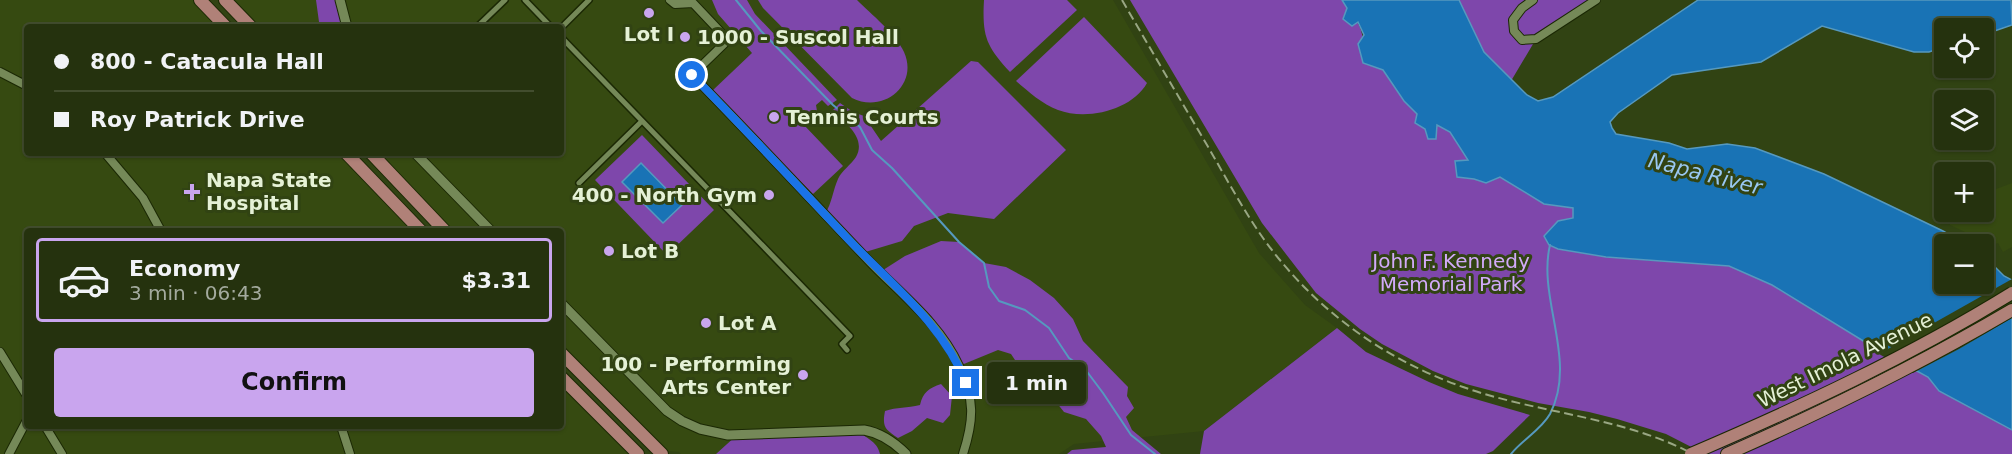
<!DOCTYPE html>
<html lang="en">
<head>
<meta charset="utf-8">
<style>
  :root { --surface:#25320e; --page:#313e1c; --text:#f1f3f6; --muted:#a3aa9e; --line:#424d2e; --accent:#c9a5ee }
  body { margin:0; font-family:"DejaVu Sans",sans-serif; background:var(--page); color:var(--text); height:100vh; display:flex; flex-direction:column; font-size:22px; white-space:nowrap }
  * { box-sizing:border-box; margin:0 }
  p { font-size:20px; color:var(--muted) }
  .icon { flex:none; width:33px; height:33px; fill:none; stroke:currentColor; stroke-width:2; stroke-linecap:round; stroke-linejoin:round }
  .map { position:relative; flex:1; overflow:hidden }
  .drawer { position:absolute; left:24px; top:228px; width:540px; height:201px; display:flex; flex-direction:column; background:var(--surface); border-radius:6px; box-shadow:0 2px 4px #0004,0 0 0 2px var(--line) }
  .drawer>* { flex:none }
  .banner { position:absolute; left:24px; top:24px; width:540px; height:132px; border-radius:6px; box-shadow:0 2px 4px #0004,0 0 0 2px var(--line); display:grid; align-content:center; height:132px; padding:0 30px; background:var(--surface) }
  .buttons { position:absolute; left:1934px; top:18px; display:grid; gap:12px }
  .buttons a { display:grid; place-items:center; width:60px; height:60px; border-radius:6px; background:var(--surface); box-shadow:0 2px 4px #0004,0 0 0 2px var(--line); font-size:30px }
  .end { position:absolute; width:27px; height:27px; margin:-14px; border:8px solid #1a73e8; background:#fff; box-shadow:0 0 0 3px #fff }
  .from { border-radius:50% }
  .bubble { position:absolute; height:42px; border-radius:6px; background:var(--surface); box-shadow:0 2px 4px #0004,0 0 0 2px var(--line); font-size:20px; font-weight:800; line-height:42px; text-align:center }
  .banner b { display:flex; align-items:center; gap:21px; height:57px; font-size:22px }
  .banner b+b { border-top:2px solid var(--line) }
  .banner i { width:15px; height:15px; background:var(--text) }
  ul { padding:10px 0 0; list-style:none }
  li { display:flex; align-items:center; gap:18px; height:84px; margin:0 12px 9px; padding:0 18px; border:3px solid transparent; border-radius:6px }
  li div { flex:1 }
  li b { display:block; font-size:22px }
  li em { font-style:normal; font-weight:800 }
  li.selected { border-color:var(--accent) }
  li>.icon { width:54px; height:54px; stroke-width:1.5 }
  .action { display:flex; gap:12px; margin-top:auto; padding:12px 30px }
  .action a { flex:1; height:69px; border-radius:6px; background:var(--accent); color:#111; font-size:24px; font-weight:800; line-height:69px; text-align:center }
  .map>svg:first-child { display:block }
</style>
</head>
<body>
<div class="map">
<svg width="2012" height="454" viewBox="0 0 2012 454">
  <rect width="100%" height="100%" fill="#314313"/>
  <path fill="#364a11" d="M0 0H200L226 27H27V153H346L421 231H27V426H561V377L638 454H0Z
    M225 0H1113L1259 253 1305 305 1337 328 1204 431 1074 444 1059 454H681L679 452 657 450 561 353V231H445L371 153H561V27H251Z
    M2012 183V247L2003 252 1998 243 1993 245 1950 225 1946 212H1983V194Z"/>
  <path fill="#7e47ab" d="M316 0H340L347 27H323L319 22Z
    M712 0H747L755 14 837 100 828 106 822 100 816 105 817 111 803 124 843 166 813 194 712 91 752 53 718 14Z
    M758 0H857C871 14 896 34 904 52 919 85 883 114 852 98L763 8Z
    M984 0H1067L1077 10 1010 72C986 46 982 36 984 0Z
    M1130 0H1342C1361 27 1365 28 1363 63L1383 70 1404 101 1417 114 1425 129 1436 139V124L1450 132 1469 160 1457 177 1474 179 1486 183 1500 177 1544 204 1573 208V218L1558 221 1549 245 1558 249 1606 257 1729 266 1772 285 1878 350 1928 377 1939 391 2012 430V454H1705L1666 434 1617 419 1589 412 1538 403 1466 384 1433 371 1382 344 1360 329 1316 293 1262 223Z
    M1459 0H1596L1536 39 1511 81 1484 52Z
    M1084 17 1147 83C1132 110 1087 121 1058 110 1042 104 1029 92 1016 81Z
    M971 61 978 62 1066 150 994 219 948 213 914 226 902 241 862 253 825 214C832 203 833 190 838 179 842 170 851 165 856 157 867 137 844 122 832 111L840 103 853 112 864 116 881 141Z
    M642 135 714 210 667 255 595 180Z
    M941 241 959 242 984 263 1006 267 1030 280 1054 298 1073 319 1083 341 1128 387 1127 396 1134 408 1126 417 1132 430 1161 454H1067L1072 450 1106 447 1101 436 1086 419 1064 412 1041 383 1021 369 1011 354 998 350 959 366 943 339 880 272 905 256Z
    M1337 328 1366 352 1429 382 1458 394 1530 415 1493 451 1486 454H1200L1204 431Z
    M941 384 952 396 950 415 943 423 927 418 912 431 898 438C885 429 882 427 885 411 897 407 907 408 920 405 923 392 929 388 941 384Z
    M857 429C865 439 877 440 880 454H716L737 435Z"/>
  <path fill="#1973b5" stroke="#5699bf" stroke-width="1.5" d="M1342 0H1459L1484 52 1527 95 1538 101 1553 97 1698 0H2011L2012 25 1983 35V28H1944V47L1929 52H1914L1822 26 1761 62 1672 75 1618 113 1610 122 1612 128 1616 134 1669 143 1687 149 1727 144 1755 148 1824 174 1943 231 1966 244H1944V284H1983V256L1986 258 2004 276 2012 280V430L1939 391 1928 377 1878 350 1772 285 1729 266 1606 257 1558 249 1549 245 1544 236 1558 221 1573 218V208L1544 204 1500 177 1486 183 1474 179 1457 177 1455 161 1468 160 1450 132 1437 125 1436 139H1428L1425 129 1415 123 1417 114 1404 101 1383 70 1363 63 1358 44 1364 35 1358 22 1352 26 1343 19 1347 8Z
    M641 163 682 205 663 223 622 182Z"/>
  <path fill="#314313" d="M2012 279V318L1959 349 1913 373 1879 354Z"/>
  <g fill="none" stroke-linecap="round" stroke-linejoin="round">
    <path stroke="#5699bf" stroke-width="2" d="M736 0 761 31 833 105 860 127 872 150 892 168 959 242 984 263 989 287 999 301 1025 310 1049 328 1069 358 1085 369 1103 393 1131 435 1155 454
      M1511 454C1522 440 1541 430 1550 414 1578 360 1537 299 1550 245"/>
    <g stroke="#1b2804" stroke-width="8">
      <path id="pedestrian" d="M525 0 551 27
        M477 27 505 0
        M561 28 589 0
        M561 37 850 336 842 344 847 350
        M579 183 642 121"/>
    </g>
    <g stroke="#1b2804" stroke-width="10">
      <path id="minor" d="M670 0 675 4 693 3 728 40 692 75C753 137 811 200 871 263 902 295 940 324 959 366 975 399 974 420 963 454
        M1533 0 1522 8 1513 20 1514 31 1522 40 1536 39 1596 0
        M0 72 27 86
        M105 153 143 198 161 231
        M0 352 27 396
        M45 426 62 454
        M341 426 350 454
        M9 454 27 420"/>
    </g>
    <g stroke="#1b2804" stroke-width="11">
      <path id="tertiary" d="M340 0 347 27
        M415 153 491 231
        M561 303 667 411 682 421 700 429 728 435 864 430C881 433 894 442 906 454"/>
    </g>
    <g stroke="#1b2804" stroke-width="14">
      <path id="primary" d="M200 0 226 27
        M225 0 251 27
        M346 153 421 231
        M371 153 445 231
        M561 353 662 454
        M561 377 638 454
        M1727 454C1825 411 1920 364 2012 310"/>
    </g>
    <use href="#pedestrian" stroke="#758958" stroke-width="5"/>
    <use href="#minor" stroke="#758958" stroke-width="8"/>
    <use href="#tertiary" stroke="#758958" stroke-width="9"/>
    <use href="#primary" stroke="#b08178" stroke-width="12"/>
    <path stroke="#99a783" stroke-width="2" stroke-dasharray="9 4.5" stroke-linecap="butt" d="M1122 0C1150 48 1178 96 1207 145 1225 176 1242 208 1263 238 1313 308 1383 359 1463 387 1539 414 1621 416 1693 454"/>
    <g stroke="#1b2804" stroke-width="14" stroke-linecap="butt">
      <path id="primary-bridge" d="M1691 454C1801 407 1910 356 2012 293"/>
    </g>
    <use href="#primary-bridge" stroke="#b08178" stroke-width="12"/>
  </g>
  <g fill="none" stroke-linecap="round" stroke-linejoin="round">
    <path stroke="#1a73e8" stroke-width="8" d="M692 75C745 129 797 185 849 240 891 284 943 324 966 383"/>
  </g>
  <g fill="#c9a5ee" stroke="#314313" stroke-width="2">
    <circle cx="649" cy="13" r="6"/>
    <circle cx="685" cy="37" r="6"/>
    <circle cx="774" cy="117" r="6"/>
    <path d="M189 183h6v6h6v6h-6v6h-6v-6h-6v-6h6z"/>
    <circle cx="769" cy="195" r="6"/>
    <circle cx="609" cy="251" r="6"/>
    <circle cx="706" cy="323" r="6"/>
    <circle cx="803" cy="375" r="6"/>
  </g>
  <g text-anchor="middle" stroke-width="6" stroke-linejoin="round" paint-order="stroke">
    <g font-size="20" font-weight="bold" fill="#e5f1d6" stroke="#314313" text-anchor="start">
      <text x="649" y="41" text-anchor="middle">Lot I</text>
      <text x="697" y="44">1000 - Suscol Hall</text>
      <text x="786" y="124">Tennis Courts</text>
      <text x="206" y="187">Napa State<tspan x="206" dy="23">Hospital</tspan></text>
      <text x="757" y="202" text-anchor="end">400 - North Gym</text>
      <text x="621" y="258">Lot B</text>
      <text x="718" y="330">Lot A</text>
      <text x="791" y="371" text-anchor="end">100 - Performing<tspan x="791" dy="23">Arts Center</tspan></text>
    </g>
    <g font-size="20" fill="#d2aaf9" stroke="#314313">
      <text x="1451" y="268">John F. Kennedy<tspan x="1451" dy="23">Memorial Park</tspan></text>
    </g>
    <g font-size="20" fill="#e5f1d6" stroke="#314313">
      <text transform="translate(1845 360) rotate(-26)" y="7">West Imola Avenue</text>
    </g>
    <g font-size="21" font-style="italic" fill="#99c7f1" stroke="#314313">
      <text transform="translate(1705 174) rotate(14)" y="7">Napa River</text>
    </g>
  </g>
</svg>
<div class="buttons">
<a><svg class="icon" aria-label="locate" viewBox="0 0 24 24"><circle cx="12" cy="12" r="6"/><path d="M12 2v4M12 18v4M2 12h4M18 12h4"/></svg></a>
<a><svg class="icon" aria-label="layers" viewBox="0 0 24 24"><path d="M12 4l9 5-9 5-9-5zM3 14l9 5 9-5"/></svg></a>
<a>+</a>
<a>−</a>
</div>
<i class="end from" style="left:692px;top:75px"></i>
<i class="end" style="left:966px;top:383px"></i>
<div class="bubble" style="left:987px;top:362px;width:99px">1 min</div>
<div class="banner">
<b><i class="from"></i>800 - Catacula Hall</b>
<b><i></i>Roy Patrick Drive</b>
</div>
<section class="drawer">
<ul>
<li class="selected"><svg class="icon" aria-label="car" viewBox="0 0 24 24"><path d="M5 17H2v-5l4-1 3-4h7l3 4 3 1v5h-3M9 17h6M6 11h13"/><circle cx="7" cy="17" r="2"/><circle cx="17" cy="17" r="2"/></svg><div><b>Economy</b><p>3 min · 06:43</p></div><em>$3.31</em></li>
</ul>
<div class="action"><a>Confirm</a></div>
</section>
</div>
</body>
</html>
